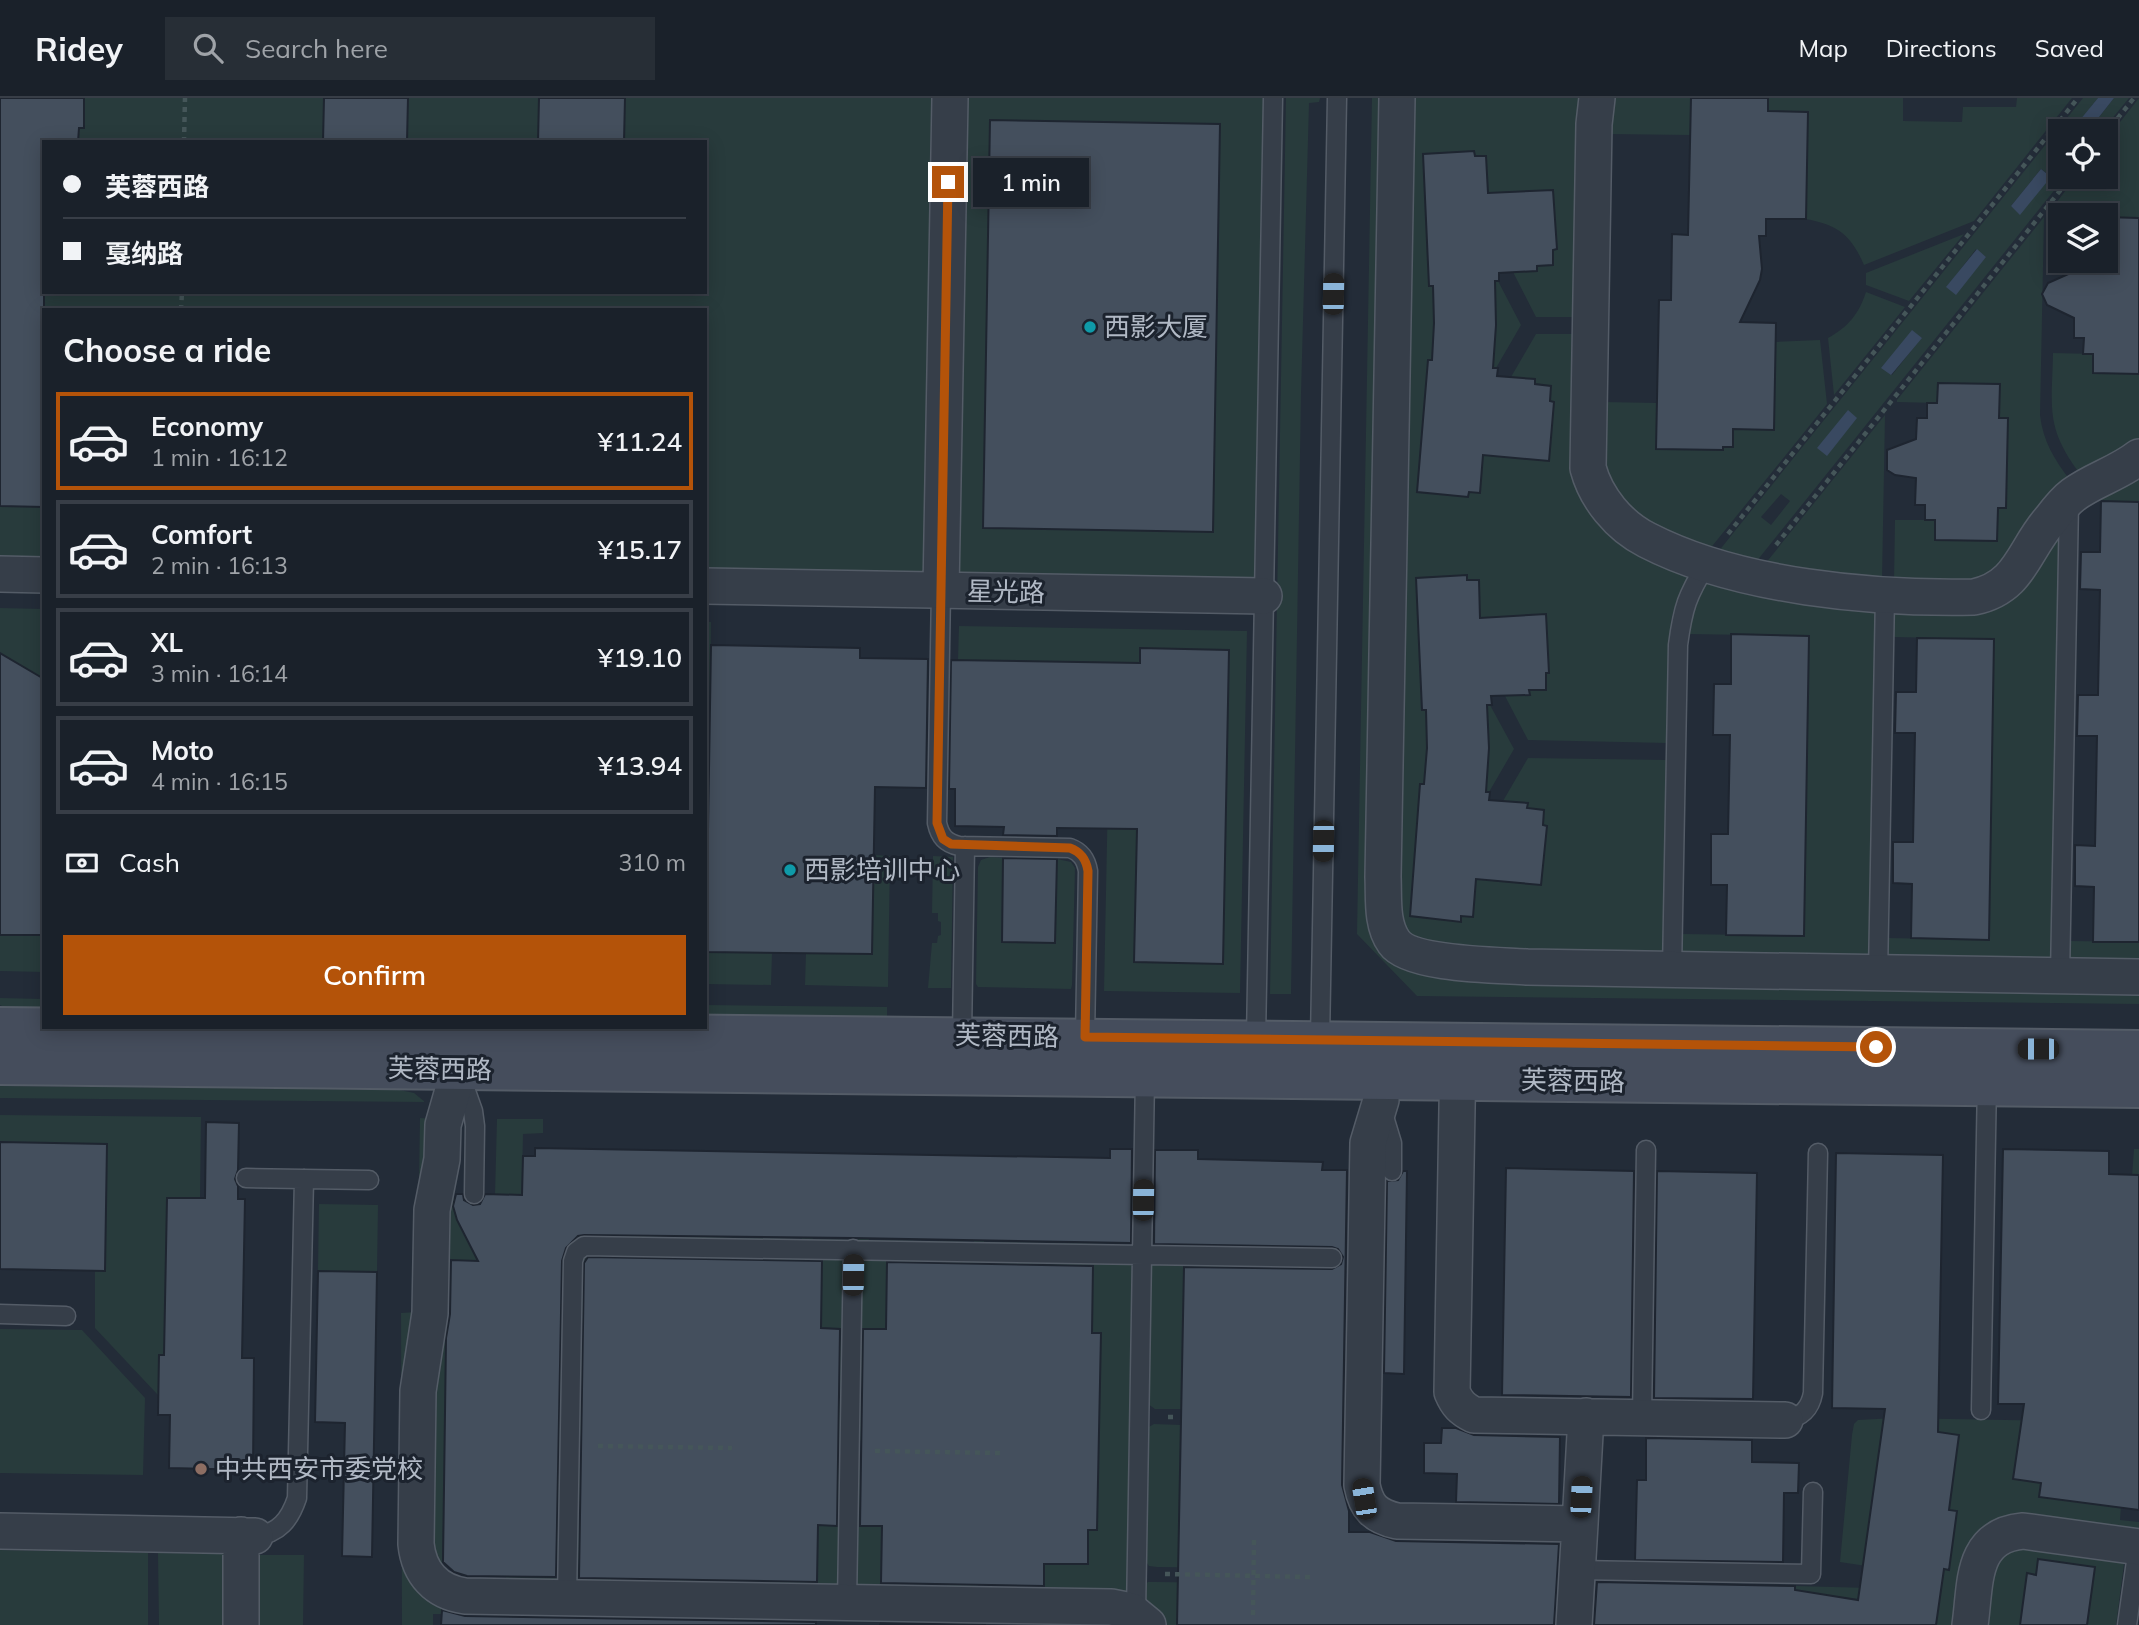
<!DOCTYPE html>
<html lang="en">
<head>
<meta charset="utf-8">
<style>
  :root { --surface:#1a212a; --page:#272e36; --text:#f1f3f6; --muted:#9fa3a8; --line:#383e47; --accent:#b45309 }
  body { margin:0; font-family:Mulish,"Noto Sans SC",sans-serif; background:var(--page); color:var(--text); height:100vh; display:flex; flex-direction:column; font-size:26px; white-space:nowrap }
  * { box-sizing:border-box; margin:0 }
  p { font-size:23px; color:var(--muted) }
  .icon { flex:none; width:38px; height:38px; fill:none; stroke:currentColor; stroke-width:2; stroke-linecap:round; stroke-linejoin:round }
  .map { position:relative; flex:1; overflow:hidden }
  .sheet { position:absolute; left:42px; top:210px; width:665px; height:721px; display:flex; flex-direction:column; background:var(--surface); border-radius:0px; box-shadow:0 4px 18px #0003,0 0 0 2px var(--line) }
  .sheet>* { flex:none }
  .guide { position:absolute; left:42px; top:42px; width:665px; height:154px; border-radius:0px; box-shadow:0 4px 18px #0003,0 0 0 2px var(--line); display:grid; align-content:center; height:154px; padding:0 21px; background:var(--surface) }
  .controls { position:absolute; left:2048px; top:21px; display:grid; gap:14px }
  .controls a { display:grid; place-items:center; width:70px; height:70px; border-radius:0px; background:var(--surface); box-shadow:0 4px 18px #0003,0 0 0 2px var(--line); font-size:35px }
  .end { position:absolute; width:32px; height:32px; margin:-16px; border:9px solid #b45309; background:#fff; box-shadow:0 0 0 4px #fff }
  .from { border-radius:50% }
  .bubble { position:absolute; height:49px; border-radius:0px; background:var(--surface); box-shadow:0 4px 18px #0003,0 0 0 2px var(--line); font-size:23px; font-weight:600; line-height:49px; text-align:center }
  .car { position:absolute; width:21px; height:42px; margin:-21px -10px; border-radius:9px; box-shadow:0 0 5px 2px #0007; background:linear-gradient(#222 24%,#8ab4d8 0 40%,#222 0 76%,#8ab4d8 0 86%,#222 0) }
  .guide b { display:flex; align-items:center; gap:24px; height:66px; font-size:26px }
  .guide b+b { border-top:2px solid var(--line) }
  .guide i { width:18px; height:18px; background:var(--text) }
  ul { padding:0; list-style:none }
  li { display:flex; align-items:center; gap:21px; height:98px; margin:0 14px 10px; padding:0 7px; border:4px solid var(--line); border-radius:0px }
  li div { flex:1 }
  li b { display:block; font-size:26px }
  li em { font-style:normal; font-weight:600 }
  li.selected { border-color:var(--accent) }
  li>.icon { width:63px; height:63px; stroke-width:1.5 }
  h2 { padding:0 21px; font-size:32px; line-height:84px }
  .pay { display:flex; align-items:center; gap:18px; height:77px; padding:0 21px; font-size:26px }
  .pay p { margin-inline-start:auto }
  .cta { display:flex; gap:14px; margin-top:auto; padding:14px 21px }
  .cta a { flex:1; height:80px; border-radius:0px; background:var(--accent); color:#fff; font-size:28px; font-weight:600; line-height:80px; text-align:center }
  header { display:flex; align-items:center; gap:42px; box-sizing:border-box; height:98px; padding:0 35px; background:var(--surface); border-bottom:2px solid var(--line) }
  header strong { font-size:33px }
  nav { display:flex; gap:38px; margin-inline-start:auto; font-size:24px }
  .search { width:490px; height:63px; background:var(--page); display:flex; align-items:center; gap:18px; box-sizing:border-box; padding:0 24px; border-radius:0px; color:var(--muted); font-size:26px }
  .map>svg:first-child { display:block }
</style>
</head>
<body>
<header>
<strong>Ridey</strong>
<div class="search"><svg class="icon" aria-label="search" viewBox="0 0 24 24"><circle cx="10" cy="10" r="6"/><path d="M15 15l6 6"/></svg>Search here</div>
<nav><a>Map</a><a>Directions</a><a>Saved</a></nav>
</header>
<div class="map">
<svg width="2139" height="1527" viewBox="0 0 2139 1527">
  <rect width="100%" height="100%" fill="#232c38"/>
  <path fill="#283b3c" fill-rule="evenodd" d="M0 0H1273L1264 498 705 488V212H44V477L0 476ZM44 44H705V194H44Z
    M1286 0H1320L1319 4 1309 5 1301 296 1291 896H1270Z
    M1372 0H1383L1378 845 2139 893V906L1417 898 1357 836Z
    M1412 0H1583L1576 219H1536L1513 174 1537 173V168L1553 167V152L1557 151 1553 92 1488 97 1486 58H1475L1474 53 1423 56 1429 187 1433 188 1434 223 1432 262 1428 263 1417 394 1468 399 1469 394 1480 395 1483 355 1502 359 1548 363 1554 304 1550 303 1551 288 1535 286V281L1511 279 1536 236H1576L1574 352 1690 475 1677 502 1671 522 1668 645 1528 642 1505 598 1529 597V592L1546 591V575H1549L1546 516 1480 521 1478 482H1467L1466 477 1416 480 1422 612H1426L1427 648 1433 651H1427L1424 686 1420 687 1410 818 1460 823 1461 818 1473 819 1476 779 1494 783 1541 787 1547 728 1543 727 1544 712 1527 710 1528 705 1503 703 1528 660 1668 662 1664 859 1434 847 1409 838 1400 821Z
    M1611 0H1691L1690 37 1608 36Z
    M1768 0H1903V23L1962 24 1963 9H2016L2017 0H2072L1974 123 1864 167C1851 137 1838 127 1806 121L1808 14 1768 13Z
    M2083 0H2098L2076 28 2082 33H2060V79H2065L1756 464 1718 454ZM2041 71 2051 78 2020 116 2011 108ZM1976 151 1986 159 1947 189ZM1922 239 1892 277 1882 270ZM1781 396 1790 403 1771 427 1761 419Z
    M2114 0H2129L2102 33H2088Z
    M2139 0V120L2060 117V138H2055L2056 105 2076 79H2105V43Z
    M2044 119 2040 317C2043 343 2054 361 2070 382L2005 465 1987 482 1894 484 1895 422H1935V442L1998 410 2006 409 2008 321 1999 320 2000 287 1938 285 1937 305 1897 304V302Z
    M1964 136 1909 203 1866 187V175Z
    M1495 183H1498L1521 227 1496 270H1493L1495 246 1485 245Z
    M1866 194 1905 209 1834 297 1828 240C1848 229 1859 216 1866 194Z
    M1820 242 1827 306 1709 452 1666 436 1634 415 1606 380 1603 304 1657 305 1656 350 1723 352V349L1733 348V331L1774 332 1775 244Z
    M2053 255 2093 256V275L2139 276V340L2123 354 2080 376C2045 329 2052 311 2053 255Z
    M1885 317 1882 483 1765 466Z
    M2139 376V404L2101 403V398Z
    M2060 432 2052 863 1887 862V840L1988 842 1994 541 1893 539V512L1956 515Z
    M1707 481 1877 511 1870 861 1681 859 1682 836 1804 838 1809 538 1687 536C1690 516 1696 498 1707 481Z
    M0 510 44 511V581L0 555Z
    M705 524H711L709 690H705Z
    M959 528 1247 533 1240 895 1104 893 1108 694 1138 652 1134 864 1223 865 1229 552 1140 550V568L1109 564 958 562Z
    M1487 607H1490L1514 651 1489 694H1486Z
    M874 757 890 758 888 889 805 887 806 855 872 856Z
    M933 758 953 759 951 890H928L932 845H937L938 838 941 837V824L938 823V815H932Z
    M990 759 1003 760 1002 844H1055L1057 761 1071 764 1075 770 1072 887 1071 891 978 889 976 886 978 769 981 762Z
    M0 837H44V874L0 873Z
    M2070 843 2139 844V865L2070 864Z
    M706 854 772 855 771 887 705 886Z
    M0 900 44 901V910H6L0 907Z
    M705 907 887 909V919L705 917Z
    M0 988 400 992 414 995 425 1004 0 1000Z
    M0 1017 201 1019 200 1100H167L164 1257 159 1258 158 1297 95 1230V1173H105L107 1046 0 1044Z
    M420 1020 434 1021 433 1065 424 1108 422 1219 410 1289 407 1450C412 1479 430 1502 461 1506L1108 1517 1127 1521 1137 1527H1043V1517L992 1516V1526L934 1525V1515L884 1514 883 1524 825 1523V1513H775L774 1522 716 1521V1511H666L665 1520 608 1519V1510L556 1509V1518L499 1517 498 1508 447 1507V1516H433V1527H402L401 1215 417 1214Z
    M497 1021H543V1035L523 1036 521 1127 534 1136 643 1138 653 1130V1138L802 1141V1132L812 1133 813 1141 858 1142 859 1133 868 1134 869 1142 974 1144 975 1135 984 1136V1144L1109 1146V1148L583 1140 559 1487 506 1485 511 1163 448 1162 442 1481 428 1464 441 1109 453 1096 457 1122 495 1097Z
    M2134 1051H2139V1240L2125 1349 2120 1422 2139 1424V1438L2012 1422 1960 1527H1936L1938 1512 1841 1499 1794 1527 1795 1488 1870 1490 1873 1469 1840 1464 1852 1337 1854 1326 1858 1322 1895 1320 2114 1324ZM1883 1326 1959 1337 1951 1396 1875 1385ZM2019 1341 2073 1403 2040 1399 2041 1385 2013 1381ZM1872 1401 1957 1413 1949 1471 1864 1460Z
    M319 1106 378 1107 377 1174 318 1173Z
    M588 1155 841 1159 845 1163 841 1448 839 1491 835 1495 579 1490 575 1486 577 1369 578 1360 581 1356 735 1357 734 1408 684 1407V1363L591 1361 590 1420 611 1421V1487L676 1489 677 1459 707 1460V1489L770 1490 771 1461H817L818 1427H826L830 1231 821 1230V1198L776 1197V1168L713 1167 712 1196H681V1166L616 1165 615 1231 593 1232 591 1335 685 1336 687 1247 737 1248 735 1342 582 1339 578 1335 580 1163Z
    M865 1160 1130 1165 1134 1169 1128 1496 1125 1500 859 1495 856 1491 857 1375 858 1365 862 1361 1006 1363 1005 1413 955 1412V1368L862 1366 861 1425H882L881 1492 947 1493 948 1464H978V1494L1041 1495 1042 1466H1088V1432H1097L1101 1236 1092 1235V1203L1047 1202V1173L983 1172V1201L952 1200V1171L887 1170 886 1236H864L862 1339 956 1341 958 1252 1008 1253 1006 1347 863 1344 858 1341 861 1164Z
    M1155 1164 1250 1167 1254 1174H1184L1181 1311H1155L1148 1306 1151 1168Z
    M0 1231 82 1232 145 1300 143 1377 0 1375Z
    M1154 1326 1181 1327 1179 1464 1234 1470 1157 1469 1149 1468 1146 1464 1147 1330Z
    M2004 1447 2121 1461 2124 1466 2116 1527H2084L2038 1461 2036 1477 2027 1476 2020 1527H1981L1989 1467Z
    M0 1452 148 1455V1527H0Z
    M158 1455 228 1456V1527H159Z
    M254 1457H304L303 1527H254Z
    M1148 1484H1157L1234 1485 1177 1527H1159L1145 1512 1144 1488Z"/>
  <path fill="#394961" d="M2098 0H2114L2088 33H2082L2075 28Z
    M2041 71 2051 79 2020 117 2011 108Z
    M1977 151 1986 159 1956 197 1946 189Z
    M1912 232 1922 240 1891 277 1881 270Z
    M1848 312 1857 320 1827 358 1817 350Z"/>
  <path fill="#444f5d" stroke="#1e2530" stroke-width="2" d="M0 0H84V30H79L78 44H44V409L0 408Z
    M324 0H408L407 44H323Z
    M539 0H625L624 44H538Z
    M1691 0H1768V13L1808 14 1806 121H1766V138H1759L1762 171 1760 182 1740 224 1776 225 1774 332 1733 331V349H1723V352L1656 351 1659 202H1671L1672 136 1688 137Z
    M990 22 1220 26 1213 434 983 430Z
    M1474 53 1475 58H1486L1488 95 1553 92 1557 151 1553 152V167L1537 168V173L1499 175V183H1495L1496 227 1493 270H1498L1497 278 1535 281V286L1551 288 1550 303 1554 304 1549 363 1483 357 1480 395 1469 394 1468 399 1417 394 1428 262H1432L1434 225 1433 188H1429L1423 56Z
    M2105 119 2139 120V276L2093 275V256H2083L2084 240H2074V220L2047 207 2042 196 2048 185 2075 173V163H2105Z
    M1938 285 2000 286 1999 320H2008L2006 410H1998L1997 443 1935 442V422H1925V407H1915L1916 380 1895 377 1887 372V352L1916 341 1917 320H1927V305H1937Z
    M2101 403 2139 404V844H2093L2094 789 2075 788V747L2095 748 2097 638H2077L2078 597H2098L2100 492 2080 491 2081 454H2100Z
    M1467 477V482H1479L1480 520 1546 516 1549 575H1546V592H1529L1530 597 1491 598 1492 607H1487L1489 650 1486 694H1490L1489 702 1528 705 1527 710 1544 712 1543 727 1547 728 1541 787 1476 781 1473 819 1461 818V824L1410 818 1420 686H1424L1427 650 1426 612H1422L1416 480Z
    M1731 536 1809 538 1804 838 1726 837 1727 787H1711V736H1728L1730 637H1713L1714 586H1731Z
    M1917 540 1994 541 1989 842 1911 840 1912 786 1893 785V744H1913L1915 635H1895L1896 594H1916Z
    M711 547 860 550V560L928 561 926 690 875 689 872 856 706 854Z
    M1140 550 1229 552 1223 866 1134 864 1137 731 1057 730V738L1003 737 1004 729 955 728V691H949L951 562 1140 565Z
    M0 555 44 581V837H0Z
    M1003 760 1057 761 1055 845 1002 844Z
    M206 1024 239 1025 238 1072 235 1081 238 1088V1101H245L242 1260H254L253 1372 169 1370 170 1317H158L159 1257H164L167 1100H205Z
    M0 1044 107 1046 105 1173 0 1171Z
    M535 1050 1110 1060V1051H1132L1131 1145 853 1140 584 1137 578 1138 566 1150 562 1163 556 1479 467 1478 454 1474 443 1464 446 1240 450 1216 451 1162 478 1163 457 1122 453 1108 456 1096H463L464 1102 473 1107 480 1106 485 1096 522 1097 523 1058H535Z
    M2003 1051 2109 1053V1076L2139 1077V1412L2039 1399 2041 1385 2013 1381 2024 1306H1998Z
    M1155 1052H1198V1061L1323 1064 1322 1072H1347L1342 1387 1349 1413V1434H1370L1396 1443 1559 1446 1554 1527H1177L1184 1169 1332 1171 1341 1166 1343 1159 1338 1151 1332 1149 1154 1146Z
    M1836 1055 1943 1057 1938 1334 1959 1337 1949 1412 1957 1413 1949 1472 1944 1471 1936 1527H1594L1597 1484 1795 1488V1492L1858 1502 1885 1311 1832 1310Z
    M1506 1070 1634 1073 1631 1299 1502 1297Z
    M1403 1073H1407L1404 1276 1384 1275 1387 1083 1398 1082Z
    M1657 1073 1757 1075 1753 1301 1654 1300Z
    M588 1159 822 1163 821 1230 840 1231 837 1428 818 1427 817 1484 579 1480 584 1165Z
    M887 1164 1093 1168 1092 1235H1101L1097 1432H1088V1466H1044V1488L881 1485 882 1428H860L863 1231H886Z
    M318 1173 377 1174 372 1459 342 1458 345 1325 315 1324Z
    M1442 1330H1456L1474 1337 1560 1339 1559 1406 1456 1404 1457 1376 1424 1375V1345H1441Z
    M1646 1340 1752 1342V1364L1799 1365 1798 1395H1784L1783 1464 1635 1462 1637 1382H1646Z
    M2038 1461 2095 1469 2087 1527H2020L2027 1475 2036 1477Z
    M442 1512 465 1518 816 1524V1527H441Z
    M881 1525 986 1527H880Z"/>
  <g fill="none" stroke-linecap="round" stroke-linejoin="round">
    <g stroke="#545c67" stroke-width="21">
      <path id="service" d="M941 492 937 725C940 739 946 745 959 748L1070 750C1081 754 1086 761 1088 773L1085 939
        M1672 873 1678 547C1683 509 1687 498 1707 465
        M1878 876 1885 497
        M2060 878 2069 405
        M962 938 965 748
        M1256 941 1273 0
        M1320 942 1337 0
        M461 979 473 1013 475 1028 474 1096
        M1382 1012 1392 1045V1073
        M246 1080 369 1082
        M0 1216 66 1218
        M1981 1312 1987 983
        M1642 1320 1646 1052
        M1785 1322C1802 1319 1810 1311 1813 1295L1818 1055
        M255 1438C279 1436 290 1421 297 1400L304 1081
        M1577 1472 1811 1476 1813 1394
        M567 1499 573 1163 576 1154 584 1148 1332 1160
        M847 1504 853 1151
        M1136 1516 1145 978
        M2127 1527 2138 1449"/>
    </g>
    <g stroke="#545c67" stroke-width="38">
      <path id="minor" d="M1397 0 1383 779C1384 800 1381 826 1394 844 1410 867 1499 867 1527 869L2139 879
        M1597 0 1594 26 1588 370C1596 400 1619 428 1647 442 1738 489 1873 501 1974 499 2021 489 2023 452 2051 421 2057 413 2065 403 2073 397 2093 382 2119 375 2139 359
        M0 476 44 477
        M705 488 1264 498
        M941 492 950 0
        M460 944 459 971 443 1027 442 1061 432 1112 430 1215 418 1293 416 1446C419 1475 436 1494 465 1498L1111 1509 1131 1513 1148 1527
        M1382 953 1381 1002 1368 1045 1362 1387C1366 1409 1375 1418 1397 1423L1580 1426 1574 1527
        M1458 954 1452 1294C1457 1306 1462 1311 1474 1317L1785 1322
        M1580 1426 1586 1318
        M0 1433 255 1438
        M241 1527V1437
        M1970 1527C1976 1486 1970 1438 2023 1433L2139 1449"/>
    </g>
    <g stroke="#545c67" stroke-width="42">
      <path id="secondary" d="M0 929 2139 952
        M0 967 2139 990"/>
    </g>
    <path stroke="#455659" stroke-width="4.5" stroke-dasharray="5 5" stroke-linecap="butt" d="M2105 36 2134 0
      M184 44 185 0
      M181 212 182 194
      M1728 436 2078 0
      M1776 447 2071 79
      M1168 1319H1178
      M598 1348 732 1350
      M875 1353 1001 1355
      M1165 1476 1310 1479
      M1253 1517 1254 1439"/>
    <use href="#service" stroke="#363e49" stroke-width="18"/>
    <use href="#minor" stroke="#363e49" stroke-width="35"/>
    <use href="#secondary" stroke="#454d5c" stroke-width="38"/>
  </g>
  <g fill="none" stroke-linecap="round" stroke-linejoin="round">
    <path stroke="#b45309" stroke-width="9" d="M948 84 937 725 943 741 951 746 1070 750C1081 754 1086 761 1088 773L1085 939 1876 949"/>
  </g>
  <g fill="#0f9aa8" stroke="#1c232e" stroke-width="2.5">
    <circle cx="1090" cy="229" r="7"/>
    <circle cx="790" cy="772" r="7"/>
  </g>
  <circle fill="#8d6e63" stroke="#1c232e" stroke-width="2.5" cx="201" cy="1371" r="7"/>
  <g text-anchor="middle" stroke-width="6" stroke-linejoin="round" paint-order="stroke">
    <g font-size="26" fill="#b1b9c5" stroke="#1c232e" text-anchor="start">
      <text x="1104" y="238">西影大厦</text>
      <text x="804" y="781">西影培训中心</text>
      <text x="215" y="1380">中共西安市委党校</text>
    </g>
    <g font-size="26" fill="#b1b9c5" stroke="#1c232e">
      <text transform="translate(1006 494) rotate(1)" y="9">星光路</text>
      <text transform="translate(1007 938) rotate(1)" y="9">芙蓉西路</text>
      <text transform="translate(440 971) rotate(1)" y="9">芙蓉西路</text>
      <text transform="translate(1573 983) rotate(1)" y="9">芙蓉西路</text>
    </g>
  </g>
</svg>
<div class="controls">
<a><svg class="icon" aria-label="locate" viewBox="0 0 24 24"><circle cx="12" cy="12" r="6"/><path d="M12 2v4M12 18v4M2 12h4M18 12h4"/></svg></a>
<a><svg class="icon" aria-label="layers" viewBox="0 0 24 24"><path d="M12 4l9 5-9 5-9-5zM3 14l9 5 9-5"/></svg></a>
</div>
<i class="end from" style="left:1876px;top:949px"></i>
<i class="end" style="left:948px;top:84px"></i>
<div class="bubble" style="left:973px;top:60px;width:116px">1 min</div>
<i class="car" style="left:1333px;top:196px;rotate:1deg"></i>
<i class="car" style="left:1323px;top:743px;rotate:181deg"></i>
<i class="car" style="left:2038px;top:951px;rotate:270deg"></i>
<i class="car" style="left:1143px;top:1102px;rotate:1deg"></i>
<i class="car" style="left:853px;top:1177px;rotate:1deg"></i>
<i class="car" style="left:1581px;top:1399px;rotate:3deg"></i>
<i class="car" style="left:1364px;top:1401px;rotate:351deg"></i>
<div class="guide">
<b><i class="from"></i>芙蓉西路</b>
<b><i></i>戛纳路</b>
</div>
<section class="sheet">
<h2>Choose a ride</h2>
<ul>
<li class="selected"><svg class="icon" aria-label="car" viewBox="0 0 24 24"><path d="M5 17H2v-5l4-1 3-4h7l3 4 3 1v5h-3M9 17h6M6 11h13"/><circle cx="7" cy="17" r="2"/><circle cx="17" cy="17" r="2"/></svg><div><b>Economy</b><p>1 min · 16:12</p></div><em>¥11.24</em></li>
<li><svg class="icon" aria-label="car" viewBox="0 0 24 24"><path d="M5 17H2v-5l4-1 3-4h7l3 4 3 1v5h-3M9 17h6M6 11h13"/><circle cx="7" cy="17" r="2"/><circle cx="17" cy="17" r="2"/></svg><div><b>Comfort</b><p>2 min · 16:13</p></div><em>¥15.17</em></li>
<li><svg class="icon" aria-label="car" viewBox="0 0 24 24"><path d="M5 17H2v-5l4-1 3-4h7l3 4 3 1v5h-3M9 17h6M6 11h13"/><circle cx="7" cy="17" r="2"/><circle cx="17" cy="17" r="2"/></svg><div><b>XL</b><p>3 min · 16:14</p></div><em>¥19.10</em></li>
<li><svg class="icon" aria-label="car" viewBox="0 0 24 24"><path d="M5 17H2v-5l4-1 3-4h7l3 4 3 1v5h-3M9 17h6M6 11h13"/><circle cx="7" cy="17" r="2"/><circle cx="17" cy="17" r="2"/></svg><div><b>Moto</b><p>4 min · 16:15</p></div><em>¥13.94</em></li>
</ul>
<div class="pay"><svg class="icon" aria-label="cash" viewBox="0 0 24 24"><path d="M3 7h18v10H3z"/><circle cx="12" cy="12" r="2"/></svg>Cash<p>310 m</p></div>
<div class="cta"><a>Confirm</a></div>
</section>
</div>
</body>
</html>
